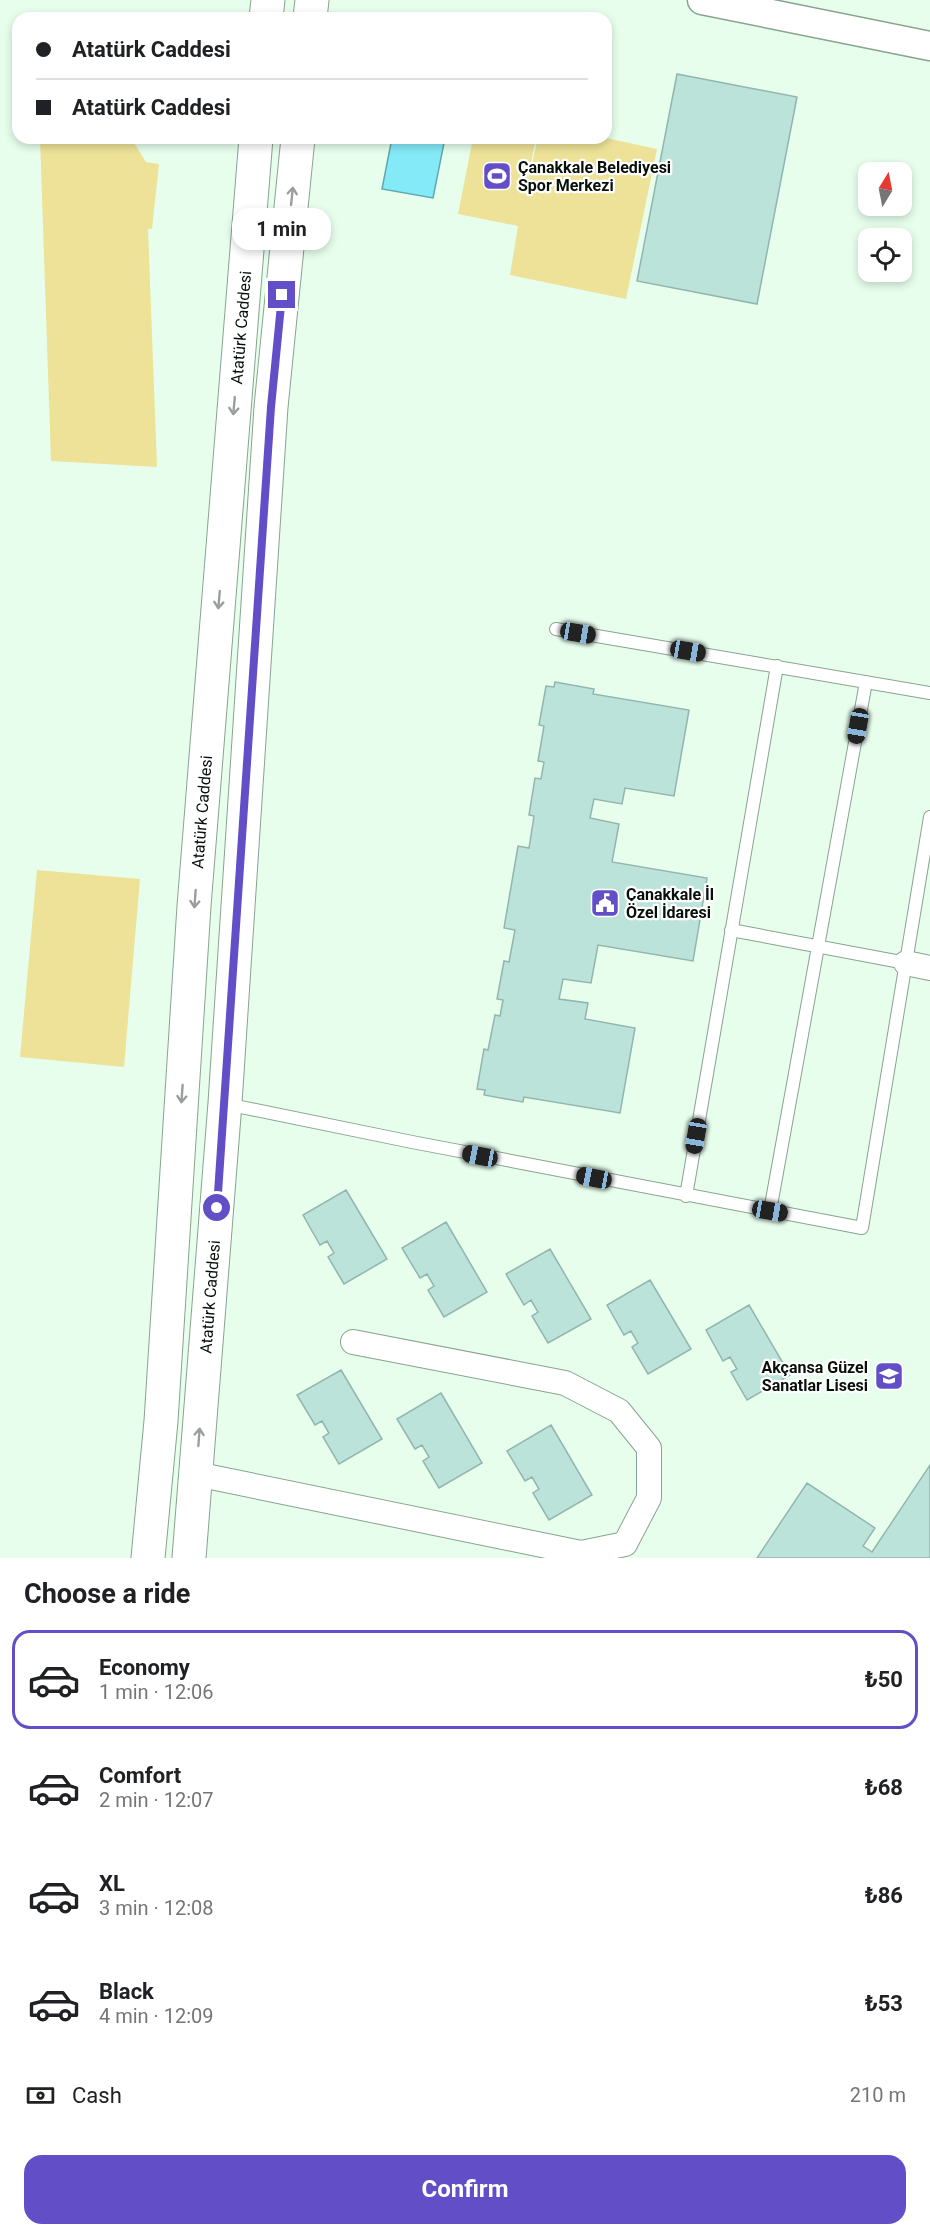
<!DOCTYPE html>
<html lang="en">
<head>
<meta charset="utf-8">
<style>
  :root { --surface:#fff; --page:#f2f2f2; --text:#202124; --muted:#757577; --line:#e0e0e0; --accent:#624fc8 }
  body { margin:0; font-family:Roboto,sans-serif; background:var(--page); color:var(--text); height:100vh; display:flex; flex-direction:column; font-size:22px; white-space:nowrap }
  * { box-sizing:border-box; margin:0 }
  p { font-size:20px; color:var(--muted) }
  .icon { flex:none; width:33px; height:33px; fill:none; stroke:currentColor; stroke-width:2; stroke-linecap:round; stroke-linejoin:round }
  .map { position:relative; height:1558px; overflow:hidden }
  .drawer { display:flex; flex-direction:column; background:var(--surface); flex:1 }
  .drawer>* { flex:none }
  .hud { position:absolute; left:12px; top:12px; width:600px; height:132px; border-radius:18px; box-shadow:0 3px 9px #0003; display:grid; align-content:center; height:132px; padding:0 24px; background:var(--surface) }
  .needle { width:39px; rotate:10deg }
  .buttons { position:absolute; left:858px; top:162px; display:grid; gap:12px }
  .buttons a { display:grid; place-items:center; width:54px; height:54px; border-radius:12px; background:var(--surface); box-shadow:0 3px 9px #0003; font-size:30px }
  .end { position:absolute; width:27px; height:27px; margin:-14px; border:8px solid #624fc8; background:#fff; box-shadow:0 0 0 3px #fff }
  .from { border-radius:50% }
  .bubble { position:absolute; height:42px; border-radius:18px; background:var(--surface); box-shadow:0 3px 9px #0003; font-size:20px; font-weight:700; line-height:42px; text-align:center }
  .car { position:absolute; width:18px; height:36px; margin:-18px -9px; border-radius:8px; box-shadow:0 0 4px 2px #0007; background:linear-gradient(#222 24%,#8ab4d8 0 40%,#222 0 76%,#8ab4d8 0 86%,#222 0) }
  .hud b { display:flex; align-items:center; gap:21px; height:57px; font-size:22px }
  .hud b+b { border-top:2px solid var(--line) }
  .hud i { width:15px; height:15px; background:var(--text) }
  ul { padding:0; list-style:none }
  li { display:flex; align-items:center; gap:18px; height:99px; margin:0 12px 9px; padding:0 12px; border:3px solid transparent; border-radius:18px }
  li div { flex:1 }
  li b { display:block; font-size:22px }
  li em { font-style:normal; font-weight:700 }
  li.active { border-color:var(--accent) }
  li>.icon { width:54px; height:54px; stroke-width:1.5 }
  h2 { padding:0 24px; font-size:27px; line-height:72px }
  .pay { display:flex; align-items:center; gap:15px; height:66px; padding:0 24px; font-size:22px }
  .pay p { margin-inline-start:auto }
  .cta { display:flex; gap:12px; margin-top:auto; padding:12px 24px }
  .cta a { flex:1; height:69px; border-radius:18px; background:var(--accent); color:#fff; font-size:24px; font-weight:700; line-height:69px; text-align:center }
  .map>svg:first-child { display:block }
</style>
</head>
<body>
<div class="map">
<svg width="930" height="1558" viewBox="0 0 930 1558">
  <rect width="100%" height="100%" fill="#e7feed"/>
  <path fill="#ede298" d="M40 138H131L146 162 159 164 152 229H148L157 467 51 461Z
    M473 138H536L526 188 538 138H606L657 149 626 299 510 275 518 226 458 214Z
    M37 870 140 879 124 1067 20 1057Z"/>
  <path fill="#84eaf7" stroke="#5ea8af" stroke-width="1.5" d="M392 138H445L433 198 382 189Z"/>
  <path fill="#bce3da" stroke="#91b6ae" stroke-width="1.5" d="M677 74 797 97 757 304 637 281Z
    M555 682 594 689 593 694 689 710 674 796 625 788 622 804 594 799 590 818 619 824 612 862 707 878 693 961 598 945 591 983 563 979 559 999 588 1003 585 1019 635 1028 620 1113 524 1097 523 1102 484 1095 485 1090 477 1089 484 1049 488 1050 495 1015 500 1016 503 1000 497 999 504 961 509 962 515 930 504 928 518 846 529 848 534 816 529 815 535 778 541 779 544 762 538 761 544 726 539 725 546 686 554 687Z
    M346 1190 387 1259 344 1284 328 1257 334 1253 327 1241 320 1245 303 1215Z
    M446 1222 487 1292 444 1317 428 1290 434 1286 427 1274 420 1278 402 1248Z
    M550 1249 591 1319 548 1343 532 1316 538 1312 531 1300 524 1305 506 1274Z
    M650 1280 691 1349 648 1374 632 1347 638 1343 631 1331 624 1335 607 1305Z
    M749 1305 790 1375 747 1400 731 1372 737 1369 730 1357 723 1361 706 1330Z
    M341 1370 382 1439 339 1464 323 1437 329 1433 322 1421 315 1425 297 1395Z
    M441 1393 482 1463 439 1488 423 1461 429 1457 422 1445 415 1449 397 1419Z
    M551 1425 592 1495 549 1520 533 1493 539 1489 532 1477 525 1481 507 1451Z
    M930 1465V1558H757L807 1483 875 1528 863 1546 872 1552Z"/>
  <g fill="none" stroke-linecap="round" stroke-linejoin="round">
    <g stroke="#88a38f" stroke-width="14">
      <path id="service" d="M556 629 930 693
        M731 930 906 963
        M226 1104 412 1142 862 1228 930 817
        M686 1196 777 666
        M770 1211 866 682"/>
    </g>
    <g stroke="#88a38f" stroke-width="26">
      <path id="minor" d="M906 963 930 968
        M196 1474 581 1553 625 1544 649 1498V1448L619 1411 565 1383 353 1342"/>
    </g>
    <g stroke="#88a38f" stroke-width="31">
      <path id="tertiary" d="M702 0 930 46"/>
    </g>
    <g stroke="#88a38f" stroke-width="35">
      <g id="secondary">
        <path d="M266 18 268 0"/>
        <path d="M310 18 312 0"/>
        <path id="s1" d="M148 1558 161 1421 194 906 256 138"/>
        <path id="s2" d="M189 1558 225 1103 271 407 298 138"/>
      </g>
    </g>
    <use href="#service" stroke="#fff" stroke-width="12"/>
    <use href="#minor" stroke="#fff" stroke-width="24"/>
    <use href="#tertiary" stroke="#fff" stroke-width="28"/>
    <use href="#secondary" stroke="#fff" stroke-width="33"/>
  </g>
  <defs><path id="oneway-shaft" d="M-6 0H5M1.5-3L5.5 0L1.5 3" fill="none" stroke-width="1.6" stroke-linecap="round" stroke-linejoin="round" transform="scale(1.5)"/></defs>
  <g stroke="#9b9f9c">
    <use href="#oneway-shaft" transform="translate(292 196) rotate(-84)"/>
    <use href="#oneway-shaft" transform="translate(234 406) rotate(95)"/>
    <use href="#oneway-shaft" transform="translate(219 600) rotate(95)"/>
    <use href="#oneway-shaft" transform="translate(195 899) rotate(94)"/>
    <use href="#oneway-shaft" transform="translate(182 1094) rotate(94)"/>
    <use href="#oneway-shaft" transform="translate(199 1437) rotate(-86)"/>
  </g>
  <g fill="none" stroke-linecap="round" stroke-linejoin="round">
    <path stroke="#624fc8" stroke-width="8" d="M217 1208 271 407 282 295"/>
  </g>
  <defs>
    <g id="stadium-square" transform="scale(1.5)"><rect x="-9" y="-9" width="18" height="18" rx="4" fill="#624fc8" stroke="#fff"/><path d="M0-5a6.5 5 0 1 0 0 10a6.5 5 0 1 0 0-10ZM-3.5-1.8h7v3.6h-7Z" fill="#fff"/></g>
    <g id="civic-square" transform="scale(1.5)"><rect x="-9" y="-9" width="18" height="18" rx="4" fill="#624fc8" stroke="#fff"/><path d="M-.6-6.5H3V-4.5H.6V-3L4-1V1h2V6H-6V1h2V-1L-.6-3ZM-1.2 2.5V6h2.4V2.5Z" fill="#fff"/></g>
    <g id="school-square" transform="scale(1.5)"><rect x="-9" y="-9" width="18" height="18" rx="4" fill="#624fc8" stroke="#fff"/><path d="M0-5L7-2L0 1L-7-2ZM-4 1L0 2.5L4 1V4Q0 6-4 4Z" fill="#fff"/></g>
  </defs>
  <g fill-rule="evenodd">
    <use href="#stadium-square" x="497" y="176"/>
    <use href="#civic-square" x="605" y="903"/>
    <use href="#school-square" x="889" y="1376"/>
  </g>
  <g text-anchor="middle" stroke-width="4.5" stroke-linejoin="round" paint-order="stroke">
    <g font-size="16" font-weight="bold" fill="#060f08" stroke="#fff" text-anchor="start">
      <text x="518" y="173">Çanakkale Belediyesi<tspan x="518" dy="18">Spor Merkezi</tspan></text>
      <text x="626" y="900">Çanakkale İl<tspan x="626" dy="18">Özel İdaresi</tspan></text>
      <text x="868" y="1373" text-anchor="end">Akçansa Güzel<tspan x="868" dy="18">Sanatlar Lisesi</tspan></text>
    </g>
    <g font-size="16" fill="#060f08" stroke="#fff">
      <text dy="6" stroke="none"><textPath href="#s1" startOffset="1234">Atatürk Caddesi</textPath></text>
      <text dy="6" stroke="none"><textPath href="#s1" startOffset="748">Atatürk Caddesi</textPath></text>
      <text dy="6" stroke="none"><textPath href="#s2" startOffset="262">Atatürk Caddesi</textPath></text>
    </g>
  </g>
</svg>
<div class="buttons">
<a><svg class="needle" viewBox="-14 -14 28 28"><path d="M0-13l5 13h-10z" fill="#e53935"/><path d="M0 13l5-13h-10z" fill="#757577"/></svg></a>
<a><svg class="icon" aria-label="locate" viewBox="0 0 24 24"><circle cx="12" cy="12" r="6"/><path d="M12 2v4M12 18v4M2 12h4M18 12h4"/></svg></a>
</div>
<i class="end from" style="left:217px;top:1208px"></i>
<i class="end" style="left:282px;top:295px"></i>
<div class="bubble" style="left:232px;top:208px;width:99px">1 min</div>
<i class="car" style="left:578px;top:633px;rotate:100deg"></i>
<i class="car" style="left:688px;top:651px;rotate:100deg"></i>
<i class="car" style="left:858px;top:726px;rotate:190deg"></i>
<i class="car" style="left:696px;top:1136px;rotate:190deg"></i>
<i class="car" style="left:480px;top:1156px;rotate:281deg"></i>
<i class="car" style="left:594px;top:1178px;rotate:281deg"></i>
<i class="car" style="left:770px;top:1211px;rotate:100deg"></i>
<div class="hud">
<b><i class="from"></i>Atatürk Caddesi</b>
<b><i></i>Atatürk Caddesi</b>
</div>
</div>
<section class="drawer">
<h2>Choose a ride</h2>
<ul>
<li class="active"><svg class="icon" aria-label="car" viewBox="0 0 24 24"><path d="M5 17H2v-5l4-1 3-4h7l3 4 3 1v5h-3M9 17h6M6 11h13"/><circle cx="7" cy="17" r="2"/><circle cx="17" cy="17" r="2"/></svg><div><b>Economy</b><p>1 min · 12:06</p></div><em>₺50</em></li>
<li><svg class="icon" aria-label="car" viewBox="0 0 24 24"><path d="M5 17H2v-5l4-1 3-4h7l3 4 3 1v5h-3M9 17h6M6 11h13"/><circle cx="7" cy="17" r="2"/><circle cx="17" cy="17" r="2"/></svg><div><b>Comfort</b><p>2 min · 12:07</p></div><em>₺68</em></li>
<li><svg class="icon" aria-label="car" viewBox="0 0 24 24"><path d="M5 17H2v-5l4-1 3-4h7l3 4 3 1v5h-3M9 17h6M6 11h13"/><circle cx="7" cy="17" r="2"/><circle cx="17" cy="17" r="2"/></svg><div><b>XL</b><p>3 min · 12:08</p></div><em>₺86</em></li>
<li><svg class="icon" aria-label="car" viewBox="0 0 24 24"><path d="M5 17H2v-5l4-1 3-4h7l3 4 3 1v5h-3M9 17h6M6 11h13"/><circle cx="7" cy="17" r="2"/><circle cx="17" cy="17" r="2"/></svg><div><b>Black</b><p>4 min · 12:09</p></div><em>₺53</em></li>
</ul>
<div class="pay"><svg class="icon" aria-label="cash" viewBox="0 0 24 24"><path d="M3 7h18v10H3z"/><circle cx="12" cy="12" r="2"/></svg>Cash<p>210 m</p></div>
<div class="cta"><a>Confirm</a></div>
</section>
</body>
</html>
